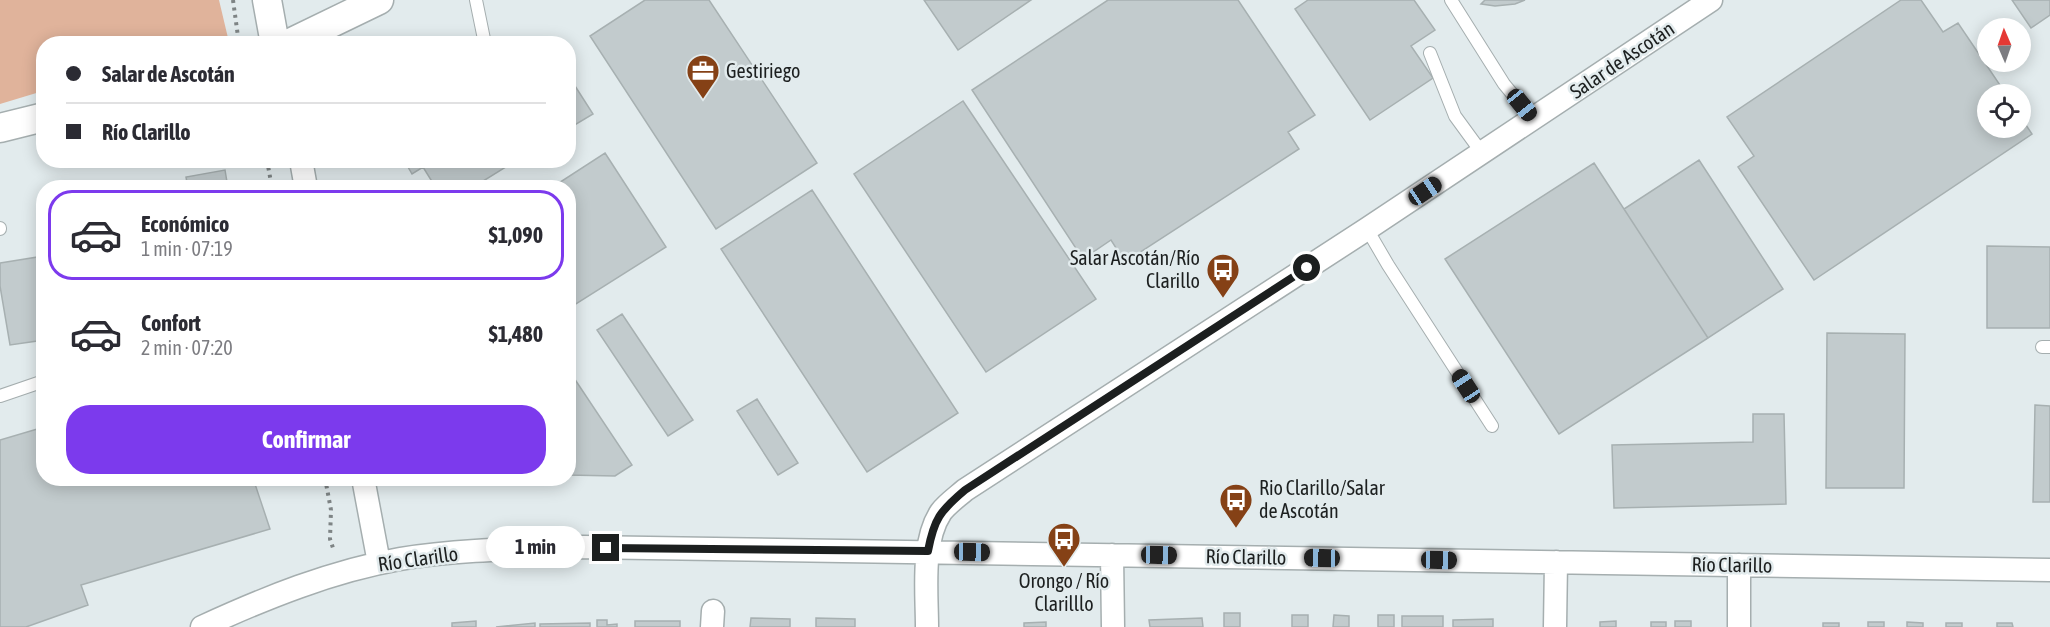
<!DOCTYPE html>
<html lang="es">
<head>
<meta charset="utf-8">
<style>
  :root { --surface:#fff; --page:#f2f2f3; --text:#2b2b33; --muted:#7c7c81; --line:#e1e1e2; --accent:#7c3aed }
  body { margin:0; font-family:"Asap Condensed",sans-serif; background:var(--page); color:var(--text); height:100vh; display:flex; flex-direction:column; font-size:22px; white-space:nowrap }
  * { box-sizing:border-box; margin:0 }
  p { font-size:20px; color:var(--muted) }
  .icon { flex:none; width:33px; height:33px; fill:none; stroke:currentColor; stroke-width:2; stroke-linecap:round; stroke-linejoin:round }
  .map { position:relative; flex:1; overflow:hidden }
  .drawer { position:absolute; left:36px; top:180px; width:540px; height:306px; display:flex; flex-direction:column; background:var(--surface); border-radius:24px; box-shadow:0 3px 15px #0003 }
  .drawer>* { flex:none }
  .banner { position:absolute; left:36px; top:36px; width:540px; height:132px; border-radius:24px; box-shadow:0 3px 15px #0003; display:grid; align-content:center; height:132px; padding:0 30px; background:var(--surface) }
  .needle { width:39px; rotate:358deg }
  .tools { position:absolute; left:1977px; top:18px; display:grid; gap:12px }
  .tools a { display:grid; place-items:center; width:54px; height:54px; border-radius:50%; background:var(--surface); box-shadow:0 3px 15px #0003; font-size:30px }
  .end { position:absolute; width:27px; height:27px; margin:-14px; border:8px solid #1c1f1f; background:#fff; box-shadow:0 0 0 3px #fff }
  .from { border-radius:50% }
  .bubble { position:absolute; height:42px; border-radius:21px; background:var(--surface); box-shadow:0 3px 15px #0003; font-size:20px; font-weight:700; line-height:42px; text-align:center }
  .car { position:absolute; width:18px; height:36px; margin:-18px -9px; border-radius:8px; box-shadow:0 0 4px 2px #0007; background:linear-gradient(#222 24%,#8ab4d8 0 40%,#222 0 76%,#8ab4d8 0 86%,#222 0) }
  .banner b { display:flex; align-items:center; gap:21px; height:57px; font-size:22px }
  .banner b+b { border-top:2px solid var(--line) }
  .banner i { width:15px; height:15px; background:var(--text) }
  ul { padding:10px 0 0; list-style:none }
  li { display:flex; align-items:center; gap:18px; height:90px; margin:0 12px 9px; padding:0 18px; border:3px solid transparent; border-radius:24px }
  li div { flex:1 }
  li b { display:block; font-size:22px }
  li em { font-style:normal; font-weight:700 }
  li.active { border-color:var(--accent) }
  li>.icon { width:54px; height:54px; stroke-width:1.5 }
  .action { display:flex; gap:12px; margin-top:auto; padding:12px 30px }
  .action a { flex:1; height:69px; border-radius:24px; background:var(--accent); color:#fff; font-size:24px; font-weight:700; line-height:69px; text-align:center }
  .map>svg:first-child { display:block }
</style>
</head>
<body>
<div class="map">
<svg width="2050" height="627" viewBox="0 0 2050 627">
  <rect width="100%" height="100%" fill="#e2ebed"/>
  <path fill="#e0b39b" d="M0 0H219L228 38 208 44H44L43 91 0 104Z"/>
  <path fill="#c2cbcd" stroke="#a7b0b1" stroke-width="1.5" d="M645 0H709L817 163 716 229 590 36Z
    M924 0H1031L958 50Z
    M1108 0H1238L1315 115 1288 132 1299 149 1125 262 1111 240 1083 259 972 90Z
    M1308 0H1414L1435 30 1411 46 1433 78 1370 120 1295 9Z
    M1485 0H1525L1515 4 1495 6 1481 4Z
    M1901 0H1921L1943 32 1958 23 2006 94H1988V128H2020V116L2032 134 1814 280 1738 167 1754 156 1727 117Z
    M2012 0H2050V15L2031 28Z
    M568 75 593 114 568 129Z
    M963 101 1096 299 986 372 854 174Z
    M605 153 666 247 568 309V188H551Z
    M404 160H517L472 188H436L423 167 412 174Z
    M1699 160 1783 289 1708 338 1624 209Z
    M1594 163 1708 338 1559 434 1445 259Z
    M225 170 228 188H188L186 177Z
    M812 190 958 413 867 472 721 249Z
    M1987 246 2050 247V328H1987Z
    M44 256V340L10 345 0 286V263Z
    M622 314 693 420 668 436 597 330Z
    M1827 333 1905 334 1904 488H1826Z
    M568 369 632 465 615 476 568 475Z
    M757 399 798 463 778 475 737 411Z
    M2035 405 2050 406V502H2033Z
    M1753 414H1784L1786 504 1614 508 1612 445 1753 442Z
    M44 427V478H253L270 529 81 585 88 605 26 627H0V440Z
    M461 478H522L463 484Z
    M1224 613H1240V627H1224Z
    M1292 615H1308V627H1292Z
    M1334 615 1349 616V627H1333Z
    M1378 615H1394V627H1378Z
    M1402 616H1443V627H1402Z
    M751 618 790 619V627H750Z
    M816 618 855 619V627H816Z
    M1202 618 1203 627H1150L1149 620Z
    M1493 619V627H1453V620Z
    M597 620H607V625L617 624V627H597Z
    M476 621V627H452V623Z
    M635 621H680V627H635Z
    M1616 621V627H1600V622Z
    M1675 621H1691V627H1675Z
    M1046 622V627H1024V623Z
    M1651 622H1666V627H1651Z
    M1868 622H1884V627H1868Z
    M1907 622 1923 623V627H1907Z
    M535 623V627H496Z
    M590 623V627H540V624Z
    M1823 623H1839V627H1823Z
    M1946 623H1962V627H1946Z
    M1997 623H2012L2013 627H1997Z"/>
  <g fill="none" stroke-linecap="round" stroke-linejoin="round">
    <g stroke="#a5aeaf" stroke-width="14">
      <path id="service" d="M476 0 485 44
        M1451 0 1504 84 1533 119
        M1430 53 1455 116 1482 153
        M0 228V229
        M1367 229 1388 265 1492 426
        M2042 347H2050
        M0 396 44 381"/>
    </g>
    <g stroke="#a5aeaf" stroke-width="25">
      <path id="minor" d="M301 160 306 188
        M363 478 379 563
        M1112 555 1113 627
        M202 627C265 598 332 571 400 559 459 549 523 549 583 547L2050 570
        M712 627 713 611
        M927 627C927 592 921 542 941 512 947 504 957 497 965 490L1367 229 1711 0
        M1555 627 1556 562
        M1739 627V565"/>
    </g>
    <g stroke="#a5aeaf" stroke-width="31">
      <path id="tertiary" d="M267 0 275 44
        M288 44 379 0
        M0 128 44 117"/>
    </g>
    <path stroke="#7e8485" stroke-width="4" stroke-dasharray="3 4.5" stroke-linecap="butt" d="M233 0 239 44
      M267 160 272 188
      M325 478 331 510 330 539 333 548"/>
    <use href="#service" stroke="#fff" stroke-width="12"/>
    <use href="#minor" stroke="#fff" stroke-width="22"/>
    <use href="#tertiary" stroke="#fff" stroke-width="28"/>
  </g>
  <g fill="none" stroke-linecap="round" stroke-linejoin="round">
    <path stroke="#1c1f1f" stroke-width="8" d="M606 548 928 551C934 519 940 511 965 490L1307 268"/>
  </g>
  <defs>
    <g id="office-pin" transform="scale(1.725)"><path d="M0 17L-7.5 6A9.5 9.5 0 1 1 7.5 6Z" fill="#854116" stroke="#e2ebed"/><path d="M-6-3h4V-5.5h4V-3h4V5H-6ZM-1-4.5V-3h2v-1.5ZM-6 0V1H6V0Z" fill="#fff"/></g>
    <g id="bus-pin" transform="scale(1.725)"><path d="M0 17L-7.5 6A9.5 9.5 0 1 1 7.5 6Z" fill="#854116" stroke="#e2ebed"/><path d="M-5-6H5V4H4V6H2V4H-2V6H-4V4H-5ZM-3.5-4V0h7V-4ZM-3.5 1.2v1.5H-2V1.2ZM2 1.2v1.5H3.5V1.2Z" fill="#fff"/></g>
  </defs>
  <g fill-rule="evenodd">
    <use href="#office-pin" x="703" y="71"/>
    <use href="#bus-pin" x="1223" y="270"/>
    <use href="#bus-pin" x="1236" y="500"/>
    <use href="#bus-pin" x="1064" y="539"/>
  </g>
  <g text-anchor="middle" stroke-width="5" stroke-linejoin="round" paint-order="stroke">
    <g font-size="20" fill="#1c1f1f" stroke="#e2ebed">
      <text transform="translate(1622 60) rotate(-34)" y="7">Salar de Ascotán</text>
      <text transform="translate(1246 557) rotate(1)" y="7">Río Clarillo</text>
      <text transform="translate(418 559) rotate(-8)" y="7">Río Clarillo</text>
      <text transform="translate(1732 565) rotate(1)" y="7">Río Clarillo</text>
    </g>
    <g font-size="20" fill="#1c1f1f" stroke="#e2ebed" text-anchor="start">
      <text x="726" y="78">Gestiriego</text>
      <text x="1200" y="265" text-anchor="end">Salar Ascotán/Río<tspan x="1200" dy="23">Clarillo</tspan></text>
      <text x="1259" y="495">Rio Clarillo/Salar<tspan x="1259" dy="23">de Ascotán</tspan></text>
      <text x="1064" y="588" text-anchor="middle">Orongo / Río<tspan x="1064" dy="23">Clarilllo</tspan></text>
    </g>
  </g>
</svg>
<div class="tools">
<a><svg class="needle" viewBox="-14 -14 28 28"><path d="M0-13l5 13h-10z" fill="#e53935"/><path d="M0 13l5-13h-10z" fill="#7c7c81"/></svg></a>
<a><svg class="icon" aria-label="locate" viewBox="0 0 24 24"><circle cx="12" cy="12" r="6"/><path d="M12 2v4M12 18v4M2 12h4M18 12h4"/></svg></a>
</div>
<i class="end from" style="left:1307px;top:268px"></i>
<i class="end" style="left:606px;top:548px"></i>
<div class="bubble" style="left:486px;top:526px;width:99px">1 min</div>
<i class="car" style="left:1522px;top:105px;rotate:141deg"></i>
<i class="car" style="left:1425px;top:191px;rotate:56deg"></i>
<i class="car" style="left:1466px;top:386px;rotate:327deg"></i>
<i class="car" style="left:972px;top:552px;rotate:91deg"></i>
<i class="car" style="left:1159px;top:555px;rotate:91deg"></i>
<i class="car" style="left:1322px;top:558px;rotate:271deg"></i>
<i class="car" style="left:1439px;top:560px;rotate:91deg"></i>
<div class="banner">
<b><i class="from"></i>Salar de Ascotán</b>
<b><i></i>Río Clarillo</b>
</div>
<section class="drawer">
<ul>
<li class="active"><svg class="icon" aria-label="car" viewBox="0 0 24 24"><path d="M5 17H2v-5l4-1 3-4h7l3 4 3 1v5h-3M9 17h6M6 11h13"/><circle cx="7" cy="17" r="2"/><circle cx="17" cy="17" r="2"/></svg><div><b>Económico</b><p>1 min · 07:19</p></div><em>$1,090</em></li>
<li><svg class="icon" aria-label="car" viewBox="0 0 24 24"><path d="M5 17H2v-5l4-1 3-4h7l3 4 3 1v5h-3M9 17h6M6 11h13"/><circle cx="7" cy="17" r="2"/><circle cx="17" cy="17" r="2"/></svg><div><b>Confort</b><p>2 min · 07:20</p></div><em>$1,480</em></li>
</ul>
<div class="action"><a>Confirmar</a></div>
</section>
</div>
</body>
</html>
